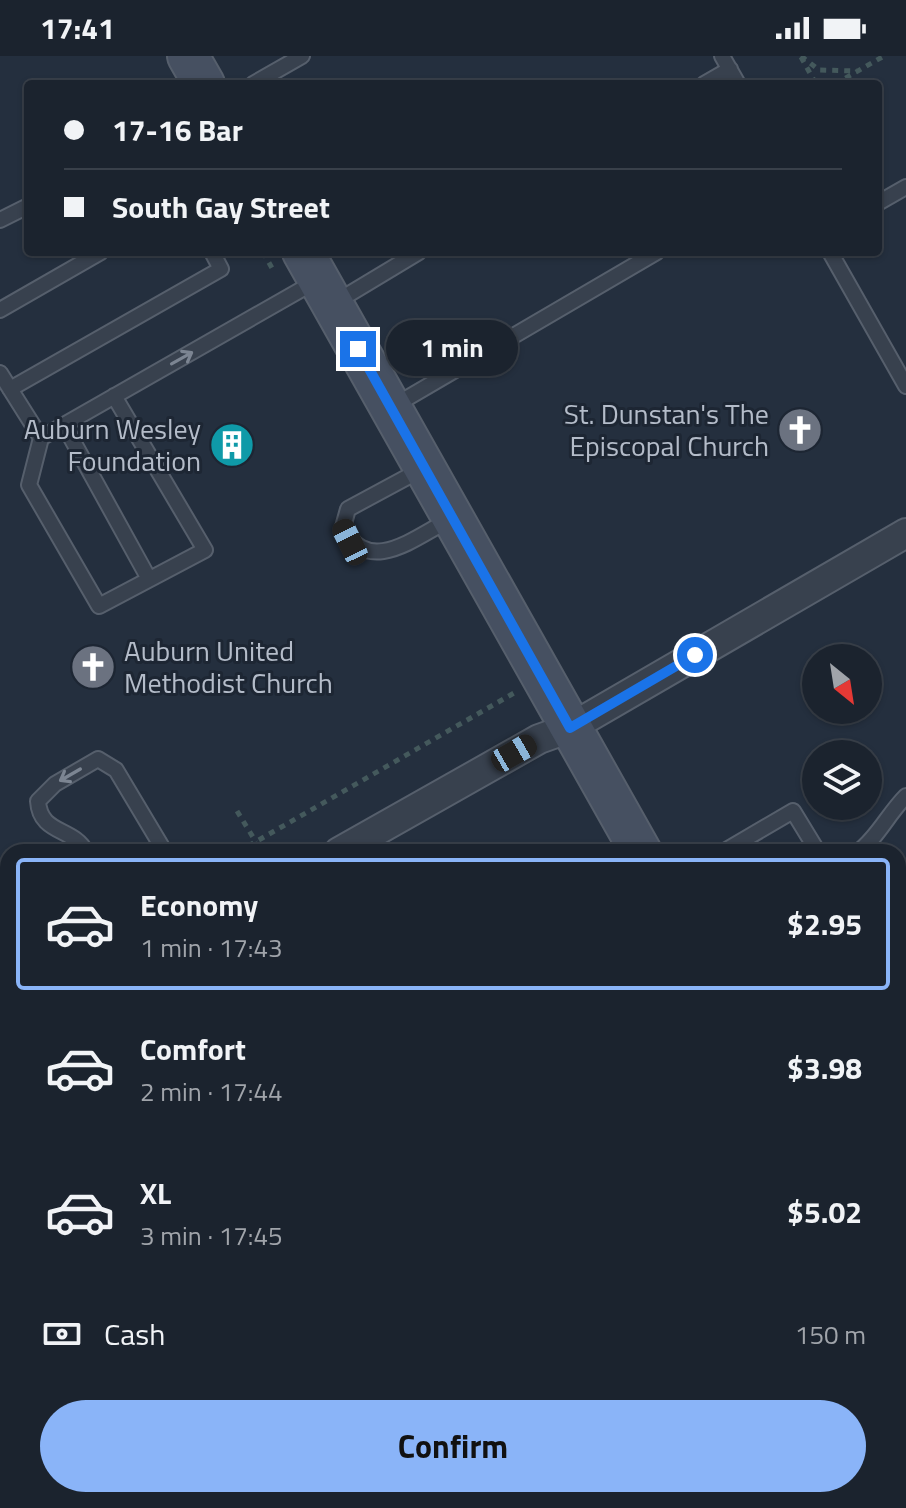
<!DOCTYPE html>
<html lang="en">
<head>
<meta charset="utf-8">
<style>
  :root { --surface:#1b232e; --page:#282f3a; --text:#f1f3f6; --muted:#a0a4aa; --line:#39404a; --accent:#8ab4f8 }
  body { margin:0; font-family:"Titillium Web",sans-serif; background:var(--page); color:var(--text); height:100vh; display:flex; flex-direction:column; font-size:30px; white-space:nowrap }
  * { box-sizing:border-box; margin:0 }
  p { font-size:26px; color:var(--muted) }
  .icon { flex:none; width:44px; height:44px; fill:none; stroke:currentColor; stroke-width:2; stroke-linecap:round; stroke-linejoin:round }
  .map { position:relative; flex:1; overflow:hidden }
  .sheet { position:absolute; left:0px; top:788px; width:906px; height:664px; display:flex; flex-direction:column; background:var(--surface); border-radius:24px 24px 0 0; box-shadow:0 2px 6px #0004,0 0 0 2px var(--line) }
  .sheet>* { flex:none }
  .banner { position:absolute; left:24px; top:24px; width:858px; height:176px; border-radius:8px; box-shadow:0 2px 6px #0004,0 0 0 2px var(--line); display:grid; align-content:center; height:176px; padding:0 40px; background:var(--surface) }
  .needle { width:52px; rotate:150deg }
  .fabs { position:absolute; left:802px; top:588px; display:grid; gap:16px }
  .fabs a { display:grid; place-items:center; width:80px; height:80px; border-radius:50%; background:var(--surface); box-shadow:0 2px 6px #0004,0 0 0 2px var(--line); font-size:40px }
  .end { position:absolute; width:36px; height:36px; margin:-18px; border:10px solid #1a73e8; background:#fff; box-shadow:0 0 0 4px #fff }
  .from { border-radius:50% }
  .bubble { position:absolute; height:56px; border-radius:28px; background:var(--surface); box-shadow:0 2px 6px #0004,0 0 0 2px var(--line); font-size:26px; font-weight:700; line-height:56px; text-align:center }
  .car { position:absolute; width:24px; height:48px; margin:-24px -12px; border-radius:10px; box-shadow:0 0 6px 2px #0007; background:linear-gradient(#222 24%,#8ab4d8 0 40%,#222 0 76%,#8ab4d8 0 86%,#222 0) }
  .banner b { display:flex; align-items:center; gap:28px; height:76px; font-size:30px }
  .banner b+b { border-top:2px solid var(--line) }
  .banner i { width:20px; height:20px; background:var(--text) }
  ul { padding:14px 0 0; list-style:none }
  li { display:flex; align-items:center; gap:24px; height:132px; margin:0 16px 12px; padding:0 24px; border:4px solid transparent; border-radius:8px }
  li div { flex:1 }
  li b { display:block; font-size:30px }
  li em { font-style:normal; font-weight:700 }
  li.current { border-color:var(--accent) }
  li>.icon { width:72px; height:72px; stroke-width:1.5 }
  .pay { display:flex; align-items:center; gap:20px; height:88px; padding:0 40px; font-size:30px }
  .pay p { margin-inline-start:auto }
  .primary-button { display:flex; gap:16px; margin-top:auto; padding:16px 40px }
  .primary-button a { flex:1; height:92px; border-radius:48px; background:var(--accent); color:#111; font-size:32px; font-weight:700; line-height:92px; text-align:center }
  .status { display:flex; justify-content:space-between; align-items:center; height:56px; padding:0 40px; background:var(--surface); direction:ltr }
  .status svg { height:22px; fill:currentColor }
  .map>svg:first-child { display:block }
</style>
</head>
<body>
<div class="status"><b>17:41</b><svg viewBox="0 0 49 12"><path d="M0 12V9h3v3zM5 12V6h3v6zM10 12V3h3v9zM15 12V0h3v12zM26 1h20v11H26zM47 4h2v5h-2z"/></svg></div>
<div class="map">
<svg width="906" height="1452" viewBox="0 0 906 1452">
  <rect width="100%" height="100%" fill="#242f3e"/>
  <g fill="none" stroke-linecap="round" stroke-linejoin="round">
    <g stroke="#565f6c" stroke-width="18">
      <path id="lane" d="M722 0 738 28
        M253 28 302 0
        M704 28 730 13
        M878 147 906 131
        M0 164 28 150
        M830 196 906 330
        M336 246 419 196
        M0 254 101 196
        M0 317 41 382 318 224
        M10 333 221 213 212 196
        M392 351 657 196
        M64 369 149 523
        M41 382 29 429 99 550 205 494 114 340
        M424 412 348 453 343 471C368 521 414 482 449 464
        M86 796C74 771 40 779 38 745L55 728 98 703 116 714 165 796
        M723 796 793 755 818 796
        M858 796C878 781 888 758 906 740
        M0 811 8 825
        M898 1065 906 1060
        M715 1444 718 1452
        M650 1452 667 1444"/>
    </g>
    <g stroke="#565f6c" stroke-width="32">
      <path id="street" d="M339 796 539 683 570 672 906 477
        M0 996 8 991
        M0 1118 8 1132
        M195 1444 199 1452
        M880 1452 895 1444"/>
    </g>
    <g stroke="#565f6c" stroke-width="44">
      <path id="secondary" d="M188 0 204 28
        M303 196 641 796
        M898 1238 906 1252"/>
    </g>
    <path stroke="#44595c" stroke-width="5" stroke-dasharray="6 6" stroke-linecap="butt" d="M801 0 819 14 858 15
      M801 1 816 28
      M835 28 884 0
      M263 196 272 212
      M237 755 256 786
      M238 796 514 637
      M0 934 8 930
      M898 1294 906 1307"/>
    <use href="#lane" stroke="#38414e" stroke-width="14"/>
    <use href="#street" stroke="#38414e" stroke-width="28"/>
    <use href="#secondary" stroke="#465061" stroke-width="40"/>
  </g>
  <defs><path id="oneway-shaft" d="M-6 0H5M1.5-3L5.5 0L1.5 3" fill="none" stroke-width="1.6" stroke-linecap="round" stroke-linejoin="round" transform="scale(2)"/></defs>
  <g stroke="#7c8592">
    <use href="#oneway-shaft" transform="translate(182 302) rotate(-29)"/>
    <use href="#oneway-shaft" transform="translate(70 719) rotate(150)"/>
  </g>
  <g fill="none" stroke-linecap="round" stroke-linejoin="round">
    <path stroke="#1a73e8" stroke-width="10" d="M358 293 570 672 695 599"/>
  </g>
  <defs>
    <g id="church-disc" transform="scale(2.3)"><circle r="9.5" fill="#6b7280" stroke="#1d2633"/><path d="M-1.2-6h2.4v3.5h3.3v2.4h-3.3V6h-2.4V-.1h-3.3v-2.4h3.3Z" fill="#fff"/></g>
    <g id="building-disc" transform="scale(2.3)"><circle r="9.5" fill="#0f9aa8" stroke="#1d2633"/><path d="M-4-6H4V6H1V3H-1V6H-4ZM-2.5-4.3h1.7v1.8h-1.7ZM.8-4.3h1.7v1.8H.8ZM-2.5-1h1.7V.8h-1.7ZM.8-1h1.7V.8H.8Z" fill="#fff"/></g>
  </defs>
  <g fill-rule="evenodd">
    <use href="#church-disc" x="800" y="374"/>
    <use href="#building-disc" x="232" y="389"/>
    <use href="#church-disc" x="93" y="611"/>
  </g>
  <g text-anchor="middle" stroke-width="6" stroke-linejoin="round" paint-order="stroke">
    <g font-size="28" fill="#b4bcc9" stroke="#1d2633" text-anchor="end">
      <text x="769" y="368">St. Dunstan's The<tspan x="769" dy="32">Episcopal Church</tspan></text>
      <text x="201" y="383">Auburn Wesley<tspan x="201" dy="32">Foundation</tspan></text>
      <text x="124" y="605" text-anchor="start">Auburn United<tspan x="124" dy="32">Methodist Church</tspan></text>
    </g>
  </g>
</svg>
<div class="fabs">
<a><svg class="needle" viewBox="-14 -14 28 28"><path d="M0-13l5 13h-10z" fill="#e53935"/><path d="M0 13l5-13h-10z" fill="#a0a4aa"/></svg></a>
<a><svg class="icon" aria-label="layers" viewBox="0 0 24 24"><path d="M12 4l9 5-9 5-9-5zM3 14l9 5 9-5"/></svg></a>
</div>
<i class="end from" style="left:695px;top:599px"></i>
<i class="end" style="left:358px;top:293px"></i>
<div class="bubble" style="left:386px;top:264px;width:132px">1 min</div>
<i class="car" style="left:350px;top:486px;rotate:334deg"></i>
<i class="car" style="left:514px;top:697px;rotate:60deg"></i>
<div class="banner">
<b><i class="from"></i>17-16 Bar</b>
<b><i></i>South Gay Street</b>
</div>
<section class="sheet">
<ul>
<li class="current"><svg class="icon" aria-label="car" viewBox="0 0 24 24"><path d="M5 17H2v-5l4-1 3-4h7l3 4 3 1v5h-3M9 17h6M6 11h13"/><circle cx="7" cy="17" r="2"/><circle cx="17" cy="17" r="2"/></svg><div><b>Economy</b><p>1 min · 17:43</p></div><em>$2.95</em></li>
<li><svg class="icon" aria-label="car" viewBox="0 0 24 24"><path d="M5 17H2v-5l4-1 3-4h7l3 4 3 1v5h-3M9 17h6M6 11h13"/><circle cx="7" cy="17" r="2"/><circle cx="17" cy="17" r="2"/></svg><div><b>Comfort</b><p>2 min · 17:44</p></div><em>$3.98</em></li>
<li><svg class="icon" aria-label="car" viewBox="0 0 24 24"><path d="M5 17H2v-5l4-1 3-4h7l3 4 3 1v5h-3M9 17h6M6 11h13"/><circle cx="7" cy="17" r="2"/><circle cx="17" cy="17" r="2"/></svg><div><b>XL</b><p>3 min · 17:45</p></div><em>$5.02</em></li>
</ul>
<div class="pay"><svg class="icon" aria-label="cash" viewBox="0 0 24 24"><path d="M3 7h18v10H3z"/><circle cx="12" cy="12" r="2"/></svg>Cash<p>150 m</p></div>
<div class="primary-button"><a>Confirm</a></div>
</section>
</div>
</body>
</html>
